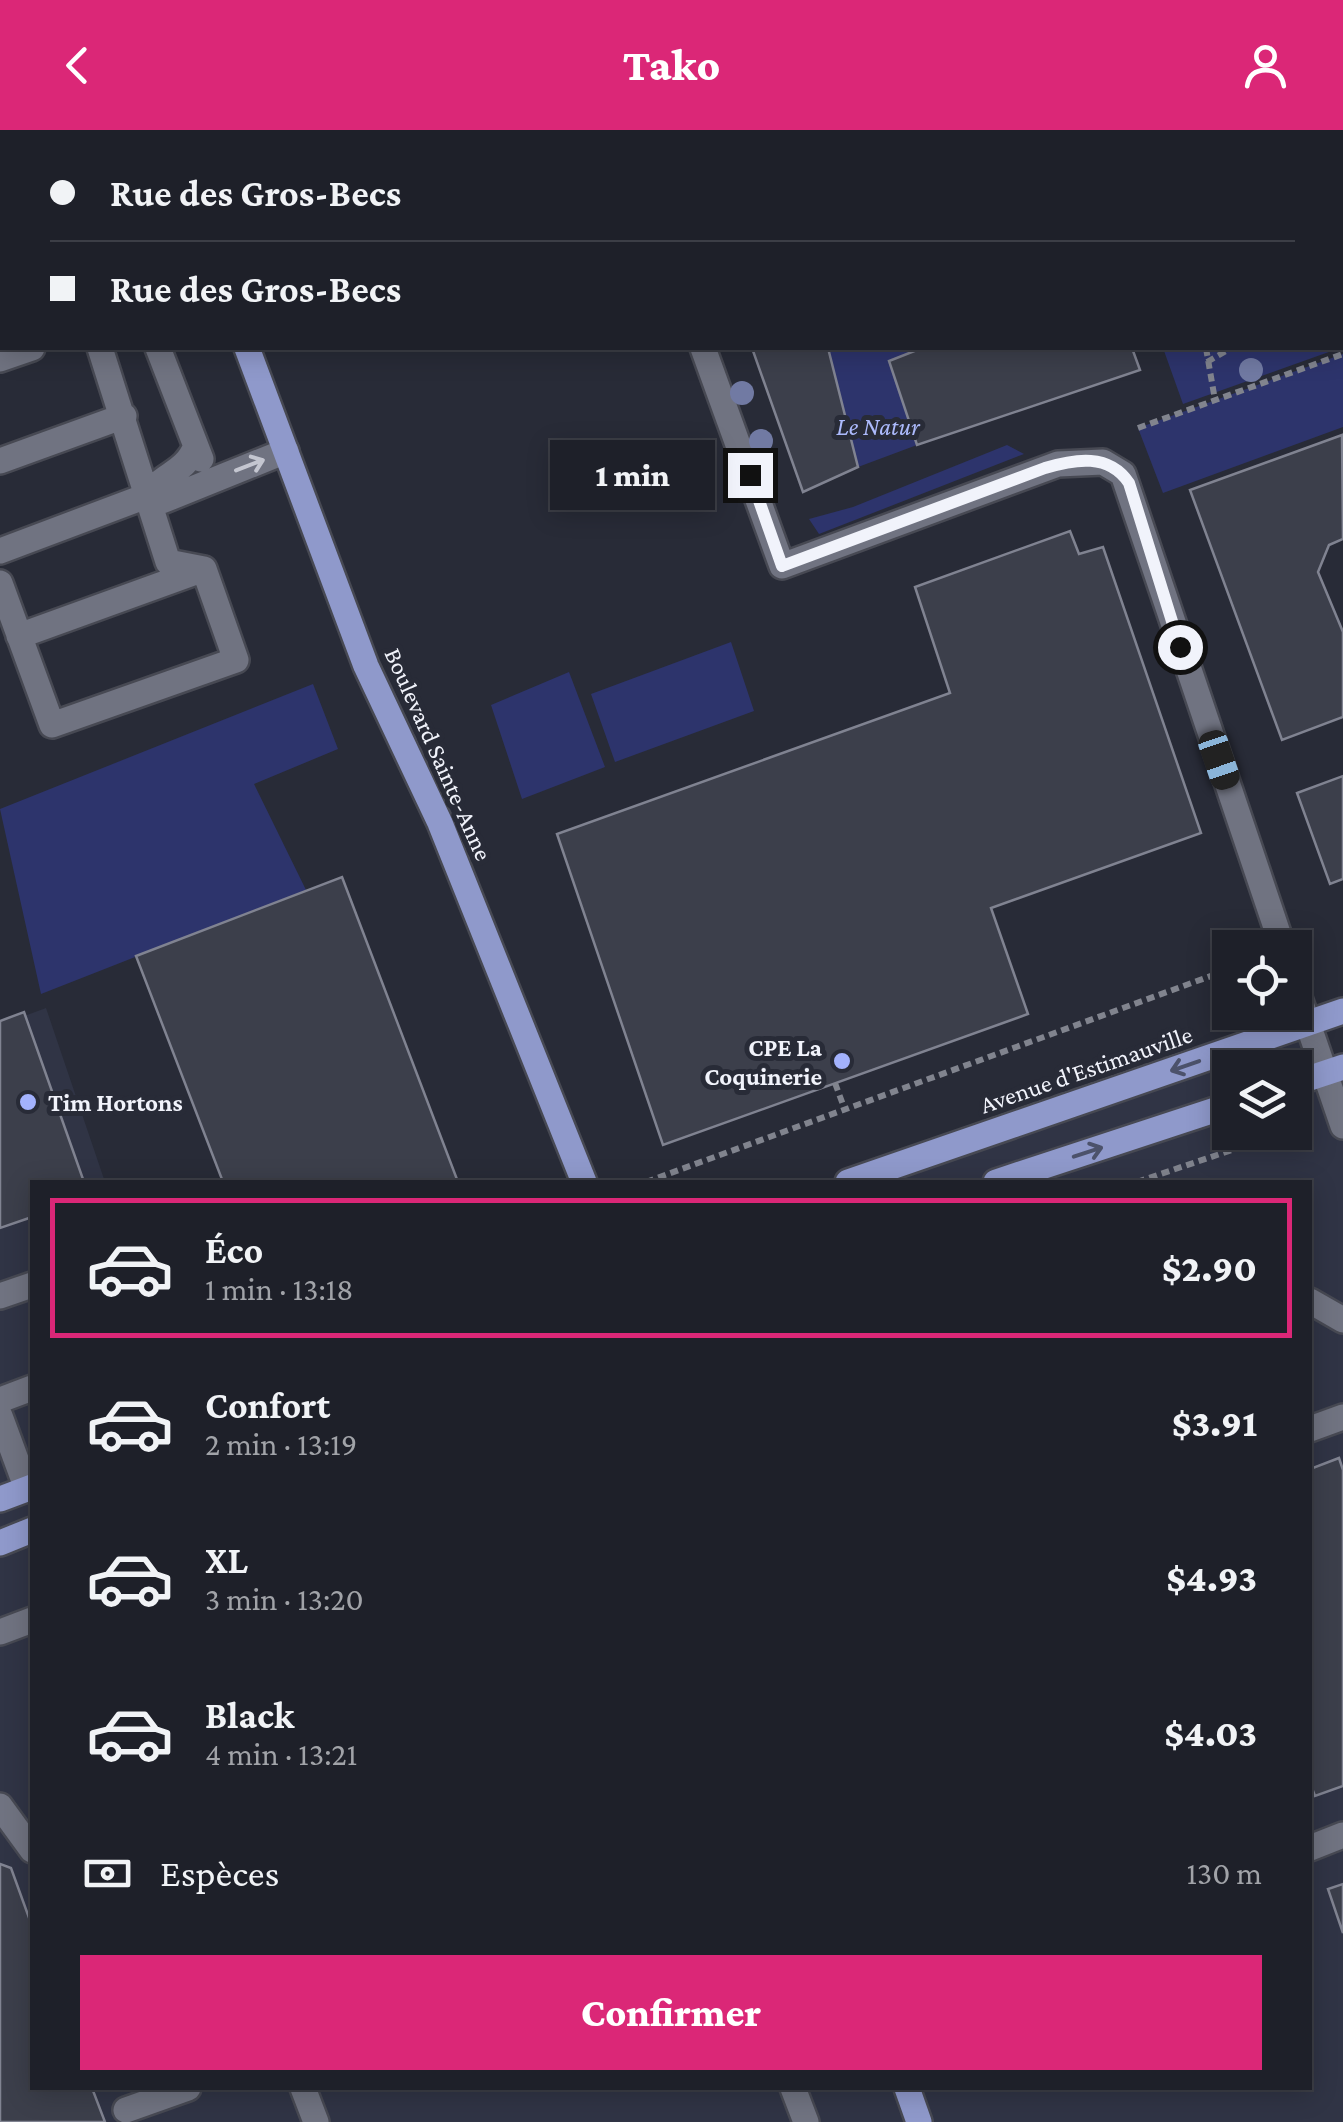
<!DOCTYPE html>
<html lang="fr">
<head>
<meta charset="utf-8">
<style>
  :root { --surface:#1e2029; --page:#2b2d35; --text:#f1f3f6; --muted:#a1a3a8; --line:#3c3e46; --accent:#db2777 }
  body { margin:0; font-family:"Crimson Pro",serif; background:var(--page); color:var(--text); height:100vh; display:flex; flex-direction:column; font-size:38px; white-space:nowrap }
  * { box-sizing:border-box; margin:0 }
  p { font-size:32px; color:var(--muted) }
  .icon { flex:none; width:55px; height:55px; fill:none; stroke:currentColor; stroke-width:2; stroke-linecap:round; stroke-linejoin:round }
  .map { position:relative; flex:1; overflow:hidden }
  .details { position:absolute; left:30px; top:1050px; width:1282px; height:910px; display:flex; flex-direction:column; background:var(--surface); border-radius:0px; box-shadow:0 5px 25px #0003,0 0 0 2px var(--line) }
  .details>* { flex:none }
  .top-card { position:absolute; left:0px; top:0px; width:1345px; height:220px; box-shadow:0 5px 25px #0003,0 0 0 2px var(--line); display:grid; align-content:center; height:220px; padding:0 50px; background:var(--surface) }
  .buttons { position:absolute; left:1212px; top:800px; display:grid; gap:20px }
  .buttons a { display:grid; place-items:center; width:100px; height:100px; border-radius:0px; background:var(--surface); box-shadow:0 5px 25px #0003,0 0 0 2px var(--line); font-size:50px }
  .end { position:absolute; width:45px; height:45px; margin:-22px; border:12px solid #f1f3fb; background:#111; box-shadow:0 0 0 5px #111 }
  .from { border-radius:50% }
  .bubble { position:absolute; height:70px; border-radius:0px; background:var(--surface); box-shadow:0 5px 25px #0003,0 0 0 2px var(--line); font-size:32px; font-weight:800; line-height:70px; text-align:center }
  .car { position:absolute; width:30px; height:60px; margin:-30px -15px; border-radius:12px; box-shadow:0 0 8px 2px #0007; background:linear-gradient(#222 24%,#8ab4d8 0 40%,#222 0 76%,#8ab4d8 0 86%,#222 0) }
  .top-card b { display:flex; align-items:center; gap:35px; height:95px; font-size:38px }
  .top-card b+b { border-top:2px solid var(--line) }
  .top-card i { width:25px; height:25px; background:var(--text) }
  ul { padding:18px 0 0; list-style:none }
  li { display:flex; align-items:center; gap:30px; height:140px; margin:0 20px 15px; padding:0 30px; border:5px solid transparent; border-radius:0px }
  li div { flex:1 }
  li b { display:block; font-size:38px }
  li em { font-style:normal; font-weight:800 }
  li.current { border-color:var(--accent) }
  li>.icon { width:90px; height:90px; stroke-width:1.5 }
  .pay { display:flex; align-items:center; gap:25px; height:110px; padding:0 50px; font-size:38px }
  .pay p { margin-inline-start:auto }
  .button { display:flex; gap:20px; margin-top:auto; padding:20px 50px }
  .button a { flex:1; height:115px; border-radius:0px; background:var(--accent); color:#fff; font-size:40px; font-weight:800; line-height:115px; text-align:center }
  header { display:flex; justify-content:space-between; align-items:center; height:130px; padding:0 50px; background:var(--accent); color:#fff; font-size:45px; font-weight:800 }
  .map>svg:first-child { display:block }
</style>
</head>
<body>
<header><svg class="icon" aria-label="back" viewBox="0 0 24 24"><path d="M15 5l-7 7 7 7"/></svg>Tako<svg class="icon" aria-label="person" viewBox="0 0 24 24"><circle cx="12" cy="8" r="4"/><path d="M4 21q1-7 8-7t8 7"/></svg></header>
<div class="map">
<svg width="1343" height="1992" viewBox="0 0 1343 1992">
  <rect width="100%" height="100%" fill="#282b37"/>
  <path fill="#303445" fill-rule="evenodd" d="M46 878 105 1052H32V1958H1310V1052H848L1307 894 1343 974V1992H0V895ZM1230 938H1295V1002H1230Z"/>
  <path fill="#2d346c" d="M1085 0H1343V216L1342 2Z
    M828 218H922L889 231 917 315 858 337Z
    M1163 218H1340L1183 274Z
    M1343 224V297L1163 363 1138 298Z
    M1007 315 1024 324 819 404 809 389 853 377Z
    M731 512 754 581 615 632 591 564Z
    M569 542 605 637 522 669 491 575Z
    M313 554 338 619 254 654 306 760 41 864 0 679Z"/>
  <path fill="#3c3f4b" stroke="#808391" stroke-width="2.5" d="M286 0H571L572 2H279Z
    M956 0H1057L1058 2H949Z
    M752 218H828L858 337 803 362Z
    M922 218H1132L1140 240 917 315 889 231Z
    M1342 305 1343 409 1329 415 1318 442 1343 502V587L1282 610 1190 360Z
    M1070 401 1079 424 1103 417 1201 703 991 778 1028 884 663 1015 557 704 950 563 915 457Z
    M1343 646V749L1330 754 1297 663Z
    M342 747 458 1052H223L136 826Z
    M24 882 84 1052H32V1087L0 1098V891Z
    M1339 1328 1343 1340V1656L1315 1666 1310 1653V1339Z
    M0 1734 11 1738 32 1796V1958H92L105 1992H0Z
    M1343 1754V1803L1328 1759Z"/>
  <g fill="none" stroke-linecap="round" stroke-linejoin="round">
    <g stroke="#474953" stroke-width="30">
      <path id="minor" d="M625 0 626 2
        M806 2 813 0
        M100 218 168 432 204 439
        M158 218 201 329
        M703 218 782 436 1058 334 1103 332 1123 344 1283 818
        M0 229 32 218
        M0 331 124 286
        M149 365 162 371 286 321
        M0 421 149 365C163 342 184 345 196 316
        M0 453 52 595 236 530 204 439
        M19 506 204 439
        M1295 856 1343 996
        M0 1166 32 1155
        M1310 1171 1343 1190
        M0 1270 32 1258
        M0 1286 27 1359
        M1310 1299 1343 1287
        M0 1502 32 1490
        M0 1676 32 1720
        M1310 1718 1343 1705
        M303 1958 316 1992
        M793 1958 806 1992
        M126 1980 188 1958"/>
    </g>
    <g stroke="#474953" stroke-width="30">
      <path id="major" d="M166 0 167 2
        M247 218 366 536 440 693 584 1052
        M1295 953 1343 937
        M848 1052 1343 881
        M996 1052 1230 975
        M0 1369 32 1357
        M0 1413 32 1400
        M907 1958 919 1992"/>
    </g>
    <path stroke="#81848e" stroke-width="6" stroke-dasharray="8 5" stroke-linecap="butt" d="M1226 2 1227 0
      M1206 218 1215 270
      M1207 232 1226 221
      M1138 298 1343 224
      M835 953 845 980
      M1295 999 1313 993
      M646 1052 1230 839
      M1137 1052 1285 1002"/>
    <use href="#minor" stroke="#707381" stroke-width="25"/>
    <use href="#major" stroke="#8f99cb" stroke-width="25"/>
  </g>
  <g fill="#717aa3">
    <circle cx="1251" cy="240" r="12"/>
    <circle cx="742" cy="263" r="12"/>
    <circle cx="761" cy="311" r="12"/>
  </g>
  <defs><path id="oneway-shaft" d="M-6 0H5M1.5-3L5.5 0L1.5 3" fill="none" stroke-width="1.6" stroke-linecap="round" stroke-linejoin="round" transform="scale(2.5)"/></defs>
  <use stroke="#c4c6d0" href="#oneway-shaft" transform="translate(250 335) rotate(-21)"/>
  <g stroke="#4c526b">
    <use href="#oneway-shaft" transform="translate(1185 936) rotate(161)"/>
    <use href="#oneway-shaft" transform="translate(1088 1022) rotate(-18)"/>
  </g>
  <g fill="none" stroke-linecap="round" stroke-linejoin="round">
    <path stroke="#f1f3fb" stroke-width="12" d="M750 345 782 436 1045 338C1075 329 1109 323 1129 353L1180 517"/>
  </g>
  <g fill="#a3b2fd" stroke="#282b37" stroke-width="4">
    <circle cx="842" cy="931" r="10"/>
    <circle cx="28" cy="972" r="10"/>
  </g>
  <g text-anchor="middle" stroke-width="10" stroke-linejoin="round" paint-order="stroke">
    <g font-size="25" font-style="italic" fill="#acbafc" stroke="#282b37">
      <text x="878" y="305">Le Natur</text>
    </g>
    <g font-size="25" fill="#f1f3fb" stroke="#282b37">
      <text transform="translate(439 624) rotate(66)" y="9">Boulevard Sainte-Anne</text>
      <text transform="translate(1086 939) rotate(-19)" y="9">Avenue d'Estimauville</text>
    </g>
    <g font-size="25" font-weight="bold" fill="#f1f3fb" stroke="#282b37" text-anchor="end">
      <text x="822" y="926">CPE La<tspan x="822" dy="29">Coquinerie</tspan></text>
      <text x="48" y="981" text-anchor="start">Tim Hortons</text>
    </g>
  </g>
</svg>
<div class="buttons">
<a><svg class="icon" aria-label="locate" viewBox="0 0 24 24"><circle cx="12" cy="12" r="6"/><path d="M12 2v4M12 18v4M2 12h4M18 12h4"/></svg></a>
<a><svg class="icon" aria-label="layers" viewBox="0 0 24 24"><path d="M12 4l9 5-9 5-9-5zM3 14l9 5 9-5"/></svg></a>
</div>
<i class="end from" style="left:1180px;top:517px"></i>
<i class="end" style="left:750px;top:345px"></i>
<div class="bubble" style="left:550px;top:310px;width:165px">1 min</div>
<i class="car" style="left:1219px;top:630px;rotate:161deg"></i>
<div class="top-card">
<b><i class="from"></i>Rue des Gros-Becs</b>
<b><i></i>Rue des Gros-Becs</b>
</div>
<section class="details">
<ul>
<li class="current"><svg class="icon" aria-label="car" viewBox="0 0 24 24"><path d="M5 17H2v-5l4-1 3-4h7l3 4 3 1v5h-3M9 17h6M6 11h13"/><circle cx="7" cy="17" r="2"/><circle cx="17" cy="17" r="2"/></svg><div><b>Éco</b><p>1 min · 13:18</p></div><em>$2.90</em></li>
<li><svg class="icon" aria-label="car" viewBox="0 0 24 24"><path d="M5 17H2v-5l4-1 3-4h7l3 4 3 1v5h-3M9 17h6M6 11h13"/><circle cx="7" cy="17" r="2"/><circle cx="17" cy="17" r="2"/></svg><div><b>Confort</b><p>2 min · 13:19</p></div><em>$3.91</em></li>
<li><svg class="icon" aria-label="car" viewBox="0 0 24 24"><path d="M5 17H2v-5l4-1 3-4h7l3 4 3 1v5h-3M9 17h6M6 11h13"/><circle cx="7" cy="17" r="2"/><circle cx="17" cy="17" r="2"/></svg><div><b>XL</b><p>3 min · 13:20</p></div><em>$4.93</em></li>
<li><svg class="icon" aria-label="car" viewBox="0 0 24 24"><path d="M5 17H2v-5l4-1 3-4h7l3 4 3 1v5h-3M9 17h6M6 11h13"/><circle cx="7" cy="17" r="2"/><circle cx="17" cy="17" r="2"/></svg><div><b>Black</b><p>4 min · 13:21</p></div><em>$4.03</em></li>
</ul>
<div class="pay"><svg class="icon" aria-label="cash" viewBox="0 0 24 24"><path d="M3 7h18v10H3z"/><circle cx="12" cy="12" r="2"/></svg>Espèces<p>130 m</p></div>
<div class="button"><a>Confirmer</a></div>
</section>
</div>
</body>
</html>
